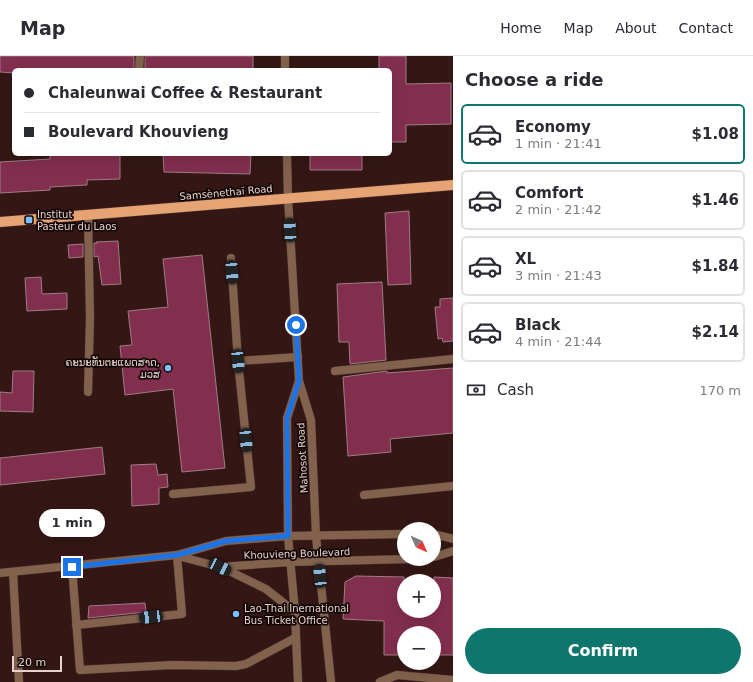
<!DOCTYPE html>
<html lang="en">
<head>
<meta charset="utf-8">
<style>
  :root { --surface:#fff; --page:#f7f7f7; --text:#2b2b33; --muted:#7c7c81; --line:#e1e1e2; --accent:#0f766e }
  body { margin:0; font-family:"DejaVu Sans","Noto Sans Lao",sans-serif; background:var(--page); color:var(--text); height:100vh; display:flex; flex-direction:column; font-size:15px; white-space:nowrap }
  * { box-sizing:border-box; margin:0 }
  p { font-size:13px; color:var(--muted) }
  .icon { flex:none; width:22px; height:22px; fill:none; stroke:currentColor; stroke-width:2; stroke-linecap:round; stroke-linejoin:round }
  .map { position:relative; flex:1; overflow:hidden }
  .panel { display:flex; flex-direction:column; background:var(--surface); width:300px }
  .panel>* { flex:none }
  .hud { position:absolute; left:12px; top:12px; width:380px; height:88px; border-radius:6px; box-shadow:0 4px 16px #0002; display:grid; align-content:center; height:88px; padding:0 12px; background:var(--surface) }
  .needle { width:26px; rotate:135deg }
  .buttons { position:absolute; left:397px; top:466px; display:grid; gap:8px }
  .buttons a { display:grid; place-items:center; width:44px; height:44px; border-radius:50%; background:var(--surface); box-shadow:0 4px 16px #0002; font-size:20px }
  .scale { position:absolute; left:12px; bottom:10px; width:50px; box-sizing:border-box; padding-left:4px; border:2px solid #e6d1ce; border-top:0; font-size:11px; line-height:14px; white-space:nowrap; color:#e6d1ce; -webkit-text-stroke:3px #130706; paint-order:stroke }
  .end { position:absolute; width:18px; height:18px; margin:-9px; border:5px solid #1a73e8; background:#fff; box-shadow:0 0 0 2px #fff }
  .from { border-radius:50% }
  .bubble { position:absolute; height:28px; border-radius:14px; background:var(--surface); box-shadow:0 4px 16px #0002; font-size:13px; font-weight:800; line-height:28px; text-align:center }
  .car { position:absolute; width:12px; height:24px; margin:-12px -6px; border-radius:5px; box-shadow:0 0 3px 1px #0007; background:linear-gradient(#222 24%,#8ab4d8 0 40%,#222 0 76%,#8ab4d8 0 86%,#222 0) }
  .hud b { display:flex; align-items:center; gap:14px; height:38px; font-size:15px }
  .hud b+b { border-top:1px solid var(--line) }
  .hud i { width:10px; height:10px; background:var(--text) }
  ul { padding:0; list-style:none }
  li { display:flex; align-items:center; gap:12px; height:60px; margin:0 8px 6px; padding:0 4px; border:2px solid var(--line); border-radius:6px }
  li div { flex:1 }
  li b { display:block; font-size:15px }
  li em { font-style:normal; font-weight:800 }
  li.active { border-color:var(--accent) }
  li>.icon { width:36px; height:36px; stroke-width:1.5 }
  h2 { padding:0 12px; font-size:18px; line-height:48px }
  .pay { display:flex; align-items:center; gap:10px; height:44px; padding:0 12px; font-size:15px }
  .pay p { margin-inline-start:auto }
  .primary-button { display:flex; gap:8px; margin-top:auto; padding:8px 12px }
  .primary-button a { flex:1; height:46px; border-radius:24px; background:var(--accent); color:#fff; font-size:16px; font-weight:800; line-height:46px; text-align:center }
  header { display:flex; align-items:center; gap:24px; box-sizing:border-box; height:56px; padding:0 20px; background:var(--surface); border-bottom:1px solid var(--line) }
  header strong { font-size:19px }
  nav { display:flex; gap:22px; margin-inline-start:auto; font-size:14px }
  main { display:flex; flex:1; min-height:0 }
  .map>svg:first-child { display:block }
</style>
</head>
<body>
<header>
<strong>Map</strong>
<nav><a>Home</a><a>Map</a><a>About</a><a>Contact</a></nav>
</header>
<main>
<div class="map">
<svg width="453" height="626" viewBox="0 0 453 626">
  <rect width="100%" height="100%" fill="#341714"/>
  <path fill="#822f4e" stroke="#a07c87" d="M0 0H134V14H14V17L0 16Z
    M145 0H253V14H145Z
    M379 0H406V28L451 27V68L406 69V86H390V14H379Z
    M50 98H120V123L87 124V129L50 131V134L0 137V106L50 103Z
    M163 98H251L250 118 164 116Z
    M310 98H362V114H310Z
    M409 155 411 228 388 229 385 157Z
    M118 185 121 228 102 229 98 200 94 201V187H97L96 186Z
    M83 188V201L69 202 68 189Z
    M202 199 225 412 182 416 173 333 125 339 120 290 132 289 128 255 168 251 163 203Z
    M41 221 42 238 67 237V253L27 255 25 222Z
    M382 226 386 304 350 308 349 286H339L337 228Z
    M453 242V285L443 286 442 282 438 283 435 251H440V243Z
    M453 312V377L390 383 391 396 348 400 343 321 387 315V317Z
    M13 315H34L33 356 0 355V336L12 337Z
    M102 391 105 418 0 429V402Z
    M156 408 158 419 167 418 168 431 159 432V448L132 450 131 409Z
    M356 520 404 521V555H434V521L453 522V599H434V577H404V599H384V565L343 563 345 526Z
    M145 547 146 556 88 562 89 550Z"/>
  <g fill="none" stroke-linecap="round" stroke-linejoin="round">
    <g stroke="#503532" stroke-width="9">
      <path id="service" d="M139 14 140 0
        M238 305 298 301
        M335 315 453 303
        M88 336 90 262 88 159
        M173 438 251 431 238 305 231 202
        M364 439 453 430
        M72 511 80 614 172 609 236 610 246 608 295 582
        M76 569 182 558 177 499
        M380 626 397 619 453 624"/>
    </g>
    <g stroke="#503532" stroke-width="9">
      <path id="minor" d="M285 0V14
        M287 98 288 142 299 325 311 364 316 480
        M288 480 287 362 299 325
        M13 516 19 626"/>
    </g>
    <g stroke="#503532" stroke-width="9">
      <path id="tertiary" d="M434 478 453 483
        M288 480 295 556 298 626
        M316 480 331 626
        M178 500 220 511 290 506 410 503
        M434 501 453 495
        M221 511 266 533 295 556
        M0 517 177 499 226 485 288 480 404 478"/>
    </g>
    <g stroke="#503532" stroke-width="11">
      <path id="primary" d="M0 166 453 129"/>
    </g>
    <use href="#service" stroke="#82624c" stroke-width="8"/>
    <use href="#minor" stroke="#82624c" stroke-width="8"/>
    <use href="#tertiary" stroke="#82624c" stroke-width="8"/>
    <use href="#primary" stroke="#e6a374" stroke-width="10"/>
  </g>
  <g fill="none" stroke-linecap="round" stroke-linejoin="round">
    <path stroke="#1a73e8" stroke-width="5" d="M72 511 177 499 226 485 288 480 287 362 299 325 296 269"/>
  </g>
  <g fill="#7ebdf9" stroke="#130706" stroke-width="1.5">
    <rect x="25" y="160" width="8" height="8" rx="2"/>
    <circle cx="168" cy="312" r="4"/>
    <circle cx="236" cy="558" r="4"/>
  </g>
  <g text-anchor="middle" stroke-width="3.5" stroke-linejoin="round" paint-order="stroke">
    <g font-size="10" fill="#e6d1ce" stroke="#130706">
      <text transform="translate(226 136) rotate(-5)" y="4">Samsènethaï Road</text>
      <text transform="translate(302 402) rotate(-93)" y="4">Mahosot Road</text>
      <text transform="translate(297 497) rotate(-2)" y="4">Khouvieng Boulevard</text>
    </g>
    <g font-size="10" fill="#e6d1ce" stroke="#130706" text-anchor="start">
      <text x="37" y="162">Institut<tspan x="37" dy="12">Pasteur du Laos</tspan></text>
      <text x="160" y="310" text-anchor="end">ຄະນະທັນຕະແພດສາດ,<tspan x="160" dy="12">ມວສ</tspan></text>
      <text x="244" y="556">Lao-Thai Inernational<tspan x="244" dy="12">Bus Ticket Office</tspan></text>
    </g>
  </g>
</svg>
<div class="buttons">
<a><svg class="needle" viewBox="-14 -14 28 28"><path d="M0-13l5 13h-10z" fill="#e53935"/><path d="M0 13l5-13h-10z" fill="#7c7c81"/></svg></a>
<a>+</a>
<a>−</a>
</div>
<div class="scale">20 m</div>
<i class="end from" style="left:296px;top:269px"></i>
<i class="end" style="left:72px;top:511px"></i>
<div class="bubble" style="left:39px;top:453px;width:66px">1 min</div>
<i class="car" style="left:290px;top:174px;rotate:357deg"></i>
<i class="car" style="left:232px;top:216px;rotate:176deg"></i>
<i class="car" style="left:238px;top:305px;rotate:174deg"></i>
<i class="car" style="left:246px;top:384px;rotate:175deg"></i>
<i class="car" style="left:220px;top:511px;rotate:117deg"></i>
<i class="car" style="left:320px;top:520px;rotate:354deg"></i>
<i class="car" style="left:151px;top:561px;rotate:264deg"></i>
<div class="hud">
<b><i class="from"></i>Chaleunwai Coffee &amp; Restaurant</b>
<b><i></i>Boulevard Khouvieng</b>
</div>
</div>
<section class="panel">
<h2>Choose a ride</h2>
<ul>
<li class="active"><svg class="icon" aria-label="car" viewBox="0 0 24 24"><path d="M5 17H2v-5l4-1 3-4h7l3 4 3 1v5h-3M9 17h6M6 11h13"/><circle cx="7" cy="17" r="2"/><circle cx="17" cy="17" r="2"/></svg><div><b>Economy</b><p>1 min · 21:41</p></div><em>$1.08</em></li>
<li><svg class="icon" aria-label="car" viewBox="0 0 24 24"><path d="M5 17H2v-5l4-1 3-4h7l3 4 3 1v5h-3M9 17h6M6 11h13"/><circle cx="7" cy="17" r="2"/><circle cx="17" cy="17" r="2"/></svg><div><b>Comfort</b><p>2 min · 21:42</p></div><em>$1.46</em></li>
<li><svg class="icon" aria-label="car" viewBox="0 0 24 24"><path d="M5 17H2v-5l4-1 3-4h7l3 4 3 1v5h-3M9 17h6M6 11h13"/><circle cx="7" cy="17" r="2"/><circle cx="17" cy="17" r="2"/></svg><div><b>XL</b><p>3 min · 21:43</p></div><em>$1.84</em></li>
<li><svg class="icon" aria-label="car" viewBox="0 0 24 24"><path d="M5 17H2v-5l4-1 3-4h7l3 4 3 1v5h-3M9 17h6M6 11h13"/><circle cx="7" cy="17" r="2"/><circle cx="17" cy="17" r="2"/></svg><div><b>Black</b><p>4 min · 21:44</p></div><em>$2.14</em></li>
</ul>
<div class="pay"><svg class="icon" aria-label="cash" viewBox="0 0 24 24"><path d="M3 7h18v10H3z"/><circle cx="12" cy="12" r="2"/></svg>Cash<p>170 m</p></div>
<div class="primary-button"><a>Confirm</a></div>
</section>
</main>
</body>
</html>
